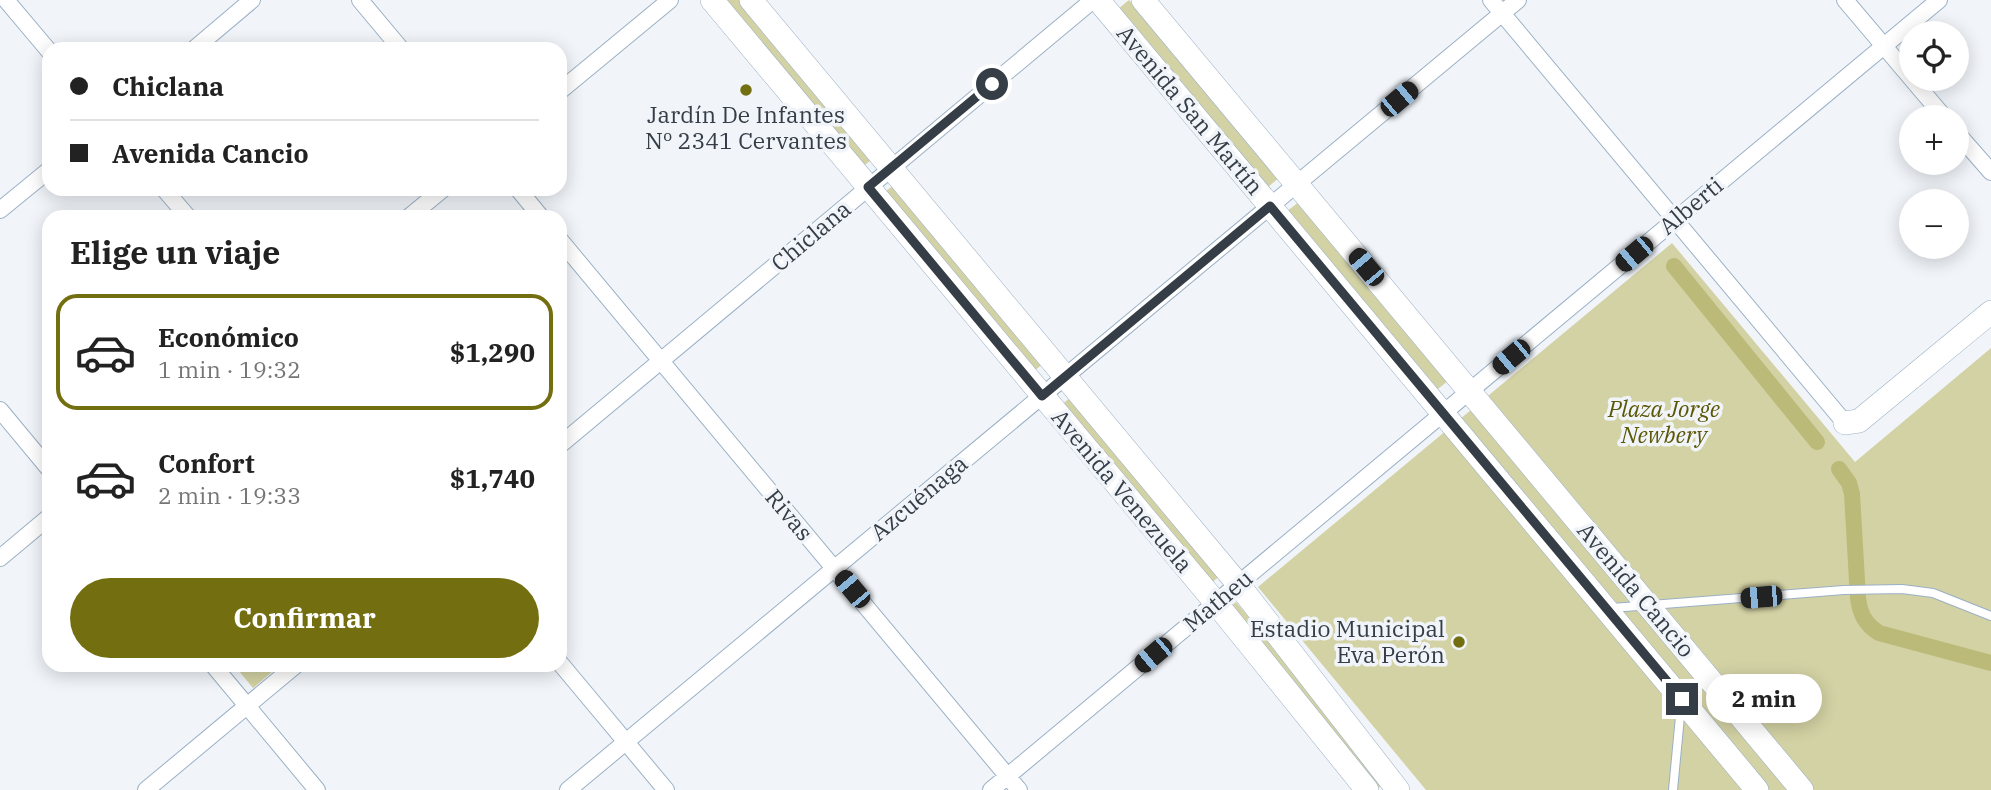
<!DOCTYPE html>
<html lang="es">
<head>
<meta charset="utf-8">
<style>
  :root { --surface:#fff; --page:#f6f6f6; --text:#222; --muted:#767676; --line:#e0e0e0; --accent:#736f10 }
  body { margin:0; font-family:"IBM Plex Serif",serif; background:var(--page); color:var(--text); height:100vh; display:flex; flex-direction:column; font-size:26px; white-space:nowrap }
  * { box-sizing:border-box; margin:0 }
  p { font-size:23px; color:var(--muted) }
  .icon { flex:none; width:38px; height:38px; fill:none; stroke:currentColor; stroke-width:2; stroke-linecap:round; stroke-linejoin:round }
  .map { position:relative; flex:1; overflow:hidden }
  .panel { position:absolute; left:42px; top:210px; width:525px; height:462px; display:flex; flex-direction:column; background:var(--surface); border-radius:21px; box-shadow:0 4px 18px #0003 }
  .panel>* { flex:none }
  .guide { position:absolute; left:42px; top:42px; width:525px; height:154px; border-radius:21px; box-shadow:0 4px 18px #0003; display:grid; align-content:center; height:154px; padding:0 28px; background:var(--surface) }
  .controls { position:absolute; left:1899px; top:21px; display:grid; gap:14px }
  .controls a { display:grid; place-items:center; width:70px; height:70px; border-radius:50%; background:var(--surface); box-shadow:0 4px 18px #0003; font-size:35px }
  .end { position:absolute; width:32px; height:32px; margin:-16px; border:9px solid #353d46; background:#fff; box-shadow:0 0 0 4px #fff }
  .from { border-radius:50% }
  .bubble { position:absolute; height:49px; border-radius:24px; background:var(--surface); box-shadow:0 4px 18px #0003; font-size:23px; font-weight:700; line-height:49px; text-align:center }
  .car { position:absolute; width:21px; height:42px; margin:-21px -10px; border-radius:9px; box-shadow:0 0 5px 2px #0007; background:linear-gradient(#222 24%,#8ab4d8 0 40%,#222 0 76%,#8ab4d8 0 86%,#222 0) }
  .guide b { display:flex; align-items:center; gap:24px; height:66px; font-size:26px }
  .guide b+b { border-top:2px solid var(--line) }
  .guide i { width:18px; height:18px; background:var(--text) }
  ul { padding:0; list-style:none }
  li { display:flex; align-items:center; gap:21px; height:116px; margin:0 14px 10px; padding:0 14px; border:4px solid transparent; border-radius:21px }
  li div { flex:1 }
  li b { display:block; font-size:26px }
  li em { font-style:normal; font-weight:700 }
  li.on { border-color:var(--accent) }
  li>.icon { width:63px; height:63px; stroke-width:1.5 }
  h2 { padding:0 28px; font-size:32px; line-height:84px }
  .action { display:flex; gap:14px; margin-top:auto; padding:14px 28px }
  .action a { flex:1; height:80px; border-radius:42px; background:var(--accent); color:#fff; font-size:28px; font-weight:700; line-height:80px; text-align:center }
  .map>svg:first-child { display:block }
</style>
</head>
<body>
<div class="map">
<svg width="1991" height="790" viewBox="0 0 1991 790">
  <rect width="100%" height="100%" fill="#f1f5fa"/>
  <path fill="#d3d2a4" d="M722 0H741L874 158 862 167Z
    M1129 0 1279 178 1268 187 1118 9Z
    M894 185 1044 363 1033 372 882 194Z
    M1299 202 1449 380 1438 389 1287 211Z
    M1672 243 1855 462 1991 348V790H1426L1258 587Z
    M1071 397 1221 575 1210 584 1060 406Z
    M1236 602 1387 780 1376 790 1225 611Z
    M234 665H280L253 688Z"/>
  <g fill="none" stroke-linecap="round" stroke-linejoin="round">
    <path stroke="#bbba78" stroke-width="16" d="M1674 266 1817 442
      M1839 469 1849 483 1852 494 1858 598C1860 614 1865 624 1879 633L1991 663"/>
    <g stroke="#9bb0c5" stroke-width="10">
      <path id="lane" d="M1612 608 1844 590 1902 589 1933 593 1991 616
        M1673 790 1681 706"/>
    </g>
    <g stroke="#9bb0c5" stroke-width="18">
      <path id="street" d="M6 0 49 51
        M360 0 401 49
        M1491 0 1845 423
        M1845 0 1944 117
        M194 49 252 0
        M560 91 670 0
        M1956 132 1991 172
        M164 189 188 217
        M518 189 541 217
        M0 210 49 170
        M409 217 443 189
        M560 240 1019 790
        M0 410 49 469
        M560 445 1093 0
        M0 558 49 517
        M560 663 666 790
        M213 665 317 790
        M146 790 296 665
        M568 790 1518 0
        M991 790 1939 0"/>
    </g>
    <g stroke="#9bb0c5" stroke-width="24">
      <path id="secondary" d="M712 0 1216 603 1367 790
        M751 0 1238 584 1398 790
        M1098 0 1757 790
        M1143 0 1802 790
        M1845 423 1859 421 1991 312"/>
    </g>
    <use href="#lane" stroke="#fff" stroke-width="8"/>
    <use href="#street" stroke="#fff" stroke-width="16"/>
    <use href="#secondary" stroke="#fff" stroke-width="23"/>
  </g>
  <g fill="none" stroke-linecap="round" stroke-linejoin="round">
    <path stroke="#353d46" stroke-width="9" d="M992 84 868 187 1042 396 1270 206 1682 699"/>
  </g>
  <g fill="#736f10" stroke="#f1f5fa" stroke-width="2.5">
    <circle cx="746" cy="90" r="7"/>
    <circle cx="1459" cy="642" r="7"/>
  </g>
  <g text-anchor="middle" stroke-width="7" stroke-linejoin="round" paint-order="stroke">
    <g font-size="23" fill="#353d46" stroke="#f1f5fa">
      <text transform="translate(1190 110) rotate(50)" y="8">Avenida San Martín</text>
      <text transform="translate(1691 206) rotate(-40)" y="8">Alberti</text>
      <text transform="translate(811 236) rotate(-40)" y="8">Chiclana</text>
      <text transform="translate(1122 491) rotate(50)" y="8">Avenida Venezuela</text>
      <text transform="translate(919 498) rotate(-40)" y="8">Azcuénaga</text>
      <text transform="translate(789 515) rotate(50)" y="8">Rivas</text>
      <text transform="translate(1636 590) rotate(50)" y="8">Avenida Cancio</text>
      <text transform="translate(1218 601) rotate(-40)" y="8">Matheu</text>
    </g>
    <g font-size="23" fill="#353d46" stroke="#f1f5fa">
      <text x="746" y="123">Jardín De Infantes<tspan x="746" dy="26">Nº 2341 Cervantes</tspan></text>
      <text x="1445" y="637" text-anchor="end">Estadio Municipal<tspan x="1445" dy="26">Eva Perón</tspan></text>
    </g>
    <g font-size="23" font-style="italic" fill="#5b5705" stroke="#f1f5fa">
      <text x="1664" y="417">Plaza Jorge<tspan x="1664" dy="26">Newbery</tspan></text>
    </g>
  </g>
</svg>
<div class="controls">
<a><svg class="icon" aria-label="locate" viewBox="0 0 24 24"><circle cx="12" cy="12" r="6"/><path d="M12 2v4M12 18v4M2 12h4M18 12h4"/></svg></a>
<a>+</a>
<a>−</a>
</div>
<i class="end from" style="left:992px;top:84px"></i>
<i class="end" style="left:1682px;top:699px"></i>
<div class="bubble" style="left:1706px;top:674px;width:116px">2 min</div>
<i class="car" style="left:1399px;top:99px;rotate:50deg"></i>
<i class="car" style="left:1634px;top:254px;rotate:230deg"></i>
<i class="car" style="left:1366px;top:267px;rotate:320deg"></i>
<i class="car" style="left:1511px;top:357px;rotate:230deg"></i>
<i class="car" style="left:852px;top:589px;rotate:320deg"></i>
<i class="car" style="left:1761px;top:597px;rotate:265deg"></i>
<i class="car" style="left:1153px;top:655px;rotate:230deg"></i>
<div class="guide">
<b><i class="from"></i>Chiclana</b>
<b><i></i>Avenida Cancio</b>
</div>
<section class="panel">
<h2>Elige un viaje</h2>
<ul>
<li class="on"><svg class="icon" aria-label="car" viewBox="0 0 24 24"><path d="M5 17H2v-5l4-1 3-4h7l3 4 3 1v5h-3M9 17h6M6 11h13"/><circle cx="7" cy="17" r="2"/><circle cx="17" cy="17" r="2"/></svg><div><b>Económico</b><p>1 min · 19:32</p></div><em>$1,290</em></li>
<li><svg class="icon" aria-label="car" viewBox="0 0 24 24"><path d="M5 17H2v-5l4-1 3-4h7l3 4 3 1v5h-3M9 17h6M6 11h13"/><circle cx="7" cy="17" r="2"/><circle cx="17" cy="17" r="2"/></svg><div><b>Confort</b><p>2 min · 19:33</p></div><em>$1,740</em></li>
</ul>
<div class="action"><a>Confirmar</a></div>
</section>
</div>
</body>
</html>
